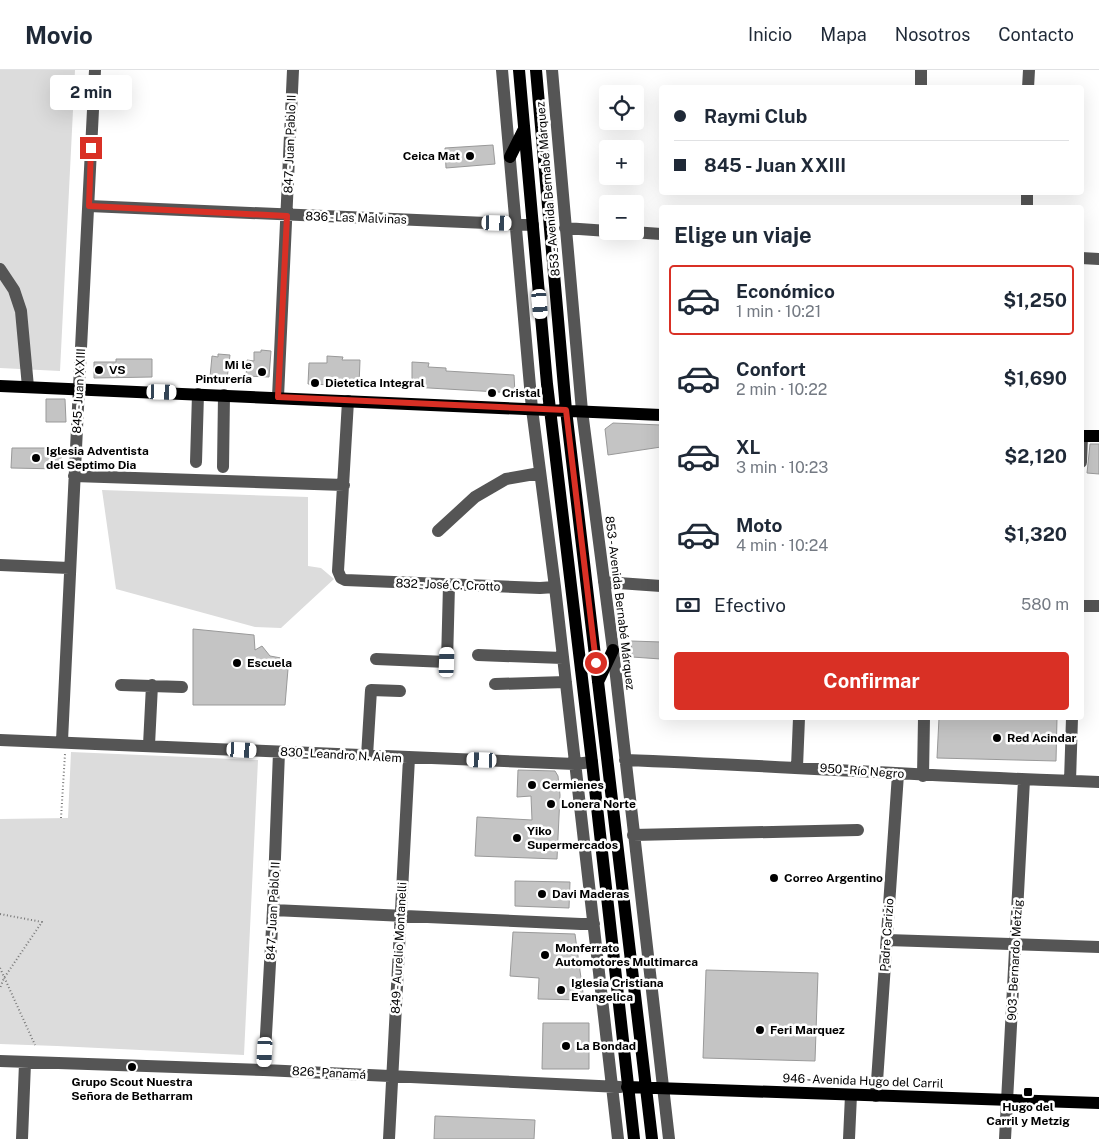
<!DOCTYPE html>
<html lang="es">
<head>
<meta charset="utf-8">
<style>
  :root { --surface:#fff; --page:#f6f6f7; --text:#1f2937; --muted:#747a83; --line:#e0e1e3; --accent:#d93025 }
  body { margin:0; font-family:"Public Sans",sans-serif; background:var(--page); color:var(--text); height:100vh; display:flex; flex-direction:column; font-size:19px; white-space:nowrap }
  * { box-sizing:border-box; margin:0 }
  p { font-size:16px; color:var(--muted) }
  .icon { flex:none; width:28px; height:28px; fill:none; stroke:currentColor; stroke-width:2; stroke-linecap:round; stroke-linejoin:round }
  .map { position:relative; flex:1; overflow:hidden }
  .drawer { position:absolute; left:659px; top:135px; width:425px; height:515px; display:flex; flex-direction:column; background:var(--surface); border-radius:5px; box-shadow:0 5px 20px #0002 }
  .drawer>* { flex:none }
  .hud { position:absolute; left:659px; top:15px; width:425px; height:110px; border-radius:5px; box-shadow:0 5px 20px #0002; display:grid; align-content:center; height:110px; padding:0 15px; background:var(--surface) }
  .controls { position:absolute; left:599px; top:15px; display:grid; gap:10px }
  .controls a { display:grid; place-items:center; width:45px; height:45px; border-radius:5px; background:var(--surface); box-shadow:0 5px 20px #0002; font-size:25px }
  .end { position:absolute; width:22px; height:22px; margin:-11px; border:6px solid #d93025; background:#fff; box-shadow:0 0 0 2px #fff }
  .from { border-radius:50% }
  .bubble { position:absolute; height:35px; border-radius:5px; background:var(--surface); box-shadow:0 5px 20px #0002; font-size:16px; font-weight:700; line-height:35px; text-align:center }
  .car { position:absolute; width:15px; height:30px; margin:-15px -8px; border-radius:6px; box-shadow:0 0 4px 1px #0007; background:linear-gradient(#fff 24%,#345 0 40%,#fff 0 76%,#345 0 86%,#fff 0) }
  .hud b { display:flex; align-items:center; gap:18px; height:48px; font-size:19px }
  .hud b+b { border-top:1px solid var(--line) }
  .hud i { width:12px; height:12px; background:var(--text) }
  ul { padding:0; list-style:none }
  li { display:flex; align-items:center; gap:15px; height:70px; margin:0 10px 8px; padding:0 5px; border:2px solid transparent; border-radius:5px }
  li div { flex:1 }
  li b { display:block; font-size:19px }
  li em { font-style:normal; font-weight:700 }
  li.current { border-color:var(--accent) }
  li>.icon { width:45px; height:45px; stroke-width:1.5 }
  h2 { padding:0 15px; font-size:22px; line-height:60px }
  .pay { display:flex; align-items:center; gap:12px; height:55px; padding:0 15px; font-size:19px }
  .pay p { margin-inline-start:auto }
  .action { display:flex; gap:10px; margin-top:auto; padding:10px 15px }
  .action a { flex:1; height:58px; border-radius:5px; background:var(--accent); color:#fff; font-size:20px; font-weight:700; line-height:58px; text-align:center }
  header { display:flex; align-items:center; gap:30px; box-sizing:border-box; height:70px; padding:0 25px; background:var(--surface); border-bottom:1px solid var(--line) }
  header strong { font-size:24px }
  nav { display:flex; gap:28px; margin-inline-start:auto; font-size:18px }
  .map>svg:first-child { display:block }
</style>
</head>
<body>
<header>
<strong>Movio</strong>
<nav><a>Inicio</a><a>Mapa</a><a>Nosotros</a><a>Contacto</a></nav>
</header>
<div class="map">
<svg width="1099" height="1069" viewBox="0 0 1099 1069">
  <rect width="100%" height="100%" fill="#fff"/>
  <path fill="#dcdcdc" d="M0 0H75L60 301 0 298Z
    M102 420 308 427V496L321 498 334 509 281 558 255 557 116 519Z
    M71 682 258 690 244 985 57 976 0 974V749L68 748Z"/>
  <path fill="#c4c4c4" stroke="#999" d="M493 75 495 94 446 98 445 78Z
    M261 280 271 281 269 307 246 306 247 290 254 291V282H261Z
    M218 284 230 285 227 309 210 307 212 286 218 287Z
    M327 286 343 287 342 290H360L359 316 308 314 309 293H327Z
    M116 289H152V307L94 308V292H116Z
    M412 292 429 293 428 297 446 298V301L514 305 515 323 412 317Z
    M46 329H65L66 352H46Z
    M613 353 661 355V377L608 385 605 359Z
    M1090 374H1099V404L1087 403Z
    M12 378H61V399L11 398Z
    M193 559 254 565 255 580 262 576 270 586 281 588V598L288 599 285 635H193Z
    M631 571 661 572V589L632 587Z
    M939 648H1057L1056 691 937 688Z
    M518 700 555 701 558 706 560 725 557 789 475 786 477 747 532 750 531 726 517 727Z
    M515 811 570 812 569 838 515 836Z
    M513 862 575 864 584 930 538 929 539 908 510 906Z
    M706 900 818 903 815 991 703 988Z
    M543 953H589V999H542Z
    M435 1046 535 1050 534 1069H434Z"/>
  <g fill="none" stroke-linecap="round" stroke-linejoin="round">
    <path stroke="#777" stroke-width="2" stroke-dasharray="1 2.5" stroke-linecap="butt" d="M61 748 65 684
      M0 844 42 852 4 908 0 918
      M0 898 35 975"/>
    <path stroke="#555" stroke-width="12" d="M502 0 532 339 555 517 618 1069
      M552 0 582 341 613 580 669 1069
      M921 18V0
      M1028 18 1029 0
      M1027 122V138
      M89 136 533 155
      M565 158 608 161
      M618 161 661 164
      M1081 188 1099 189
      M0 199 14 220 21 241 28 317
      M278 327 293 0
      M348 331 338 501 341 508 345 510 540 518 555 517
      M196 392 198 324
      M1081 392 1082 366
      M223 397 224 325
      M74 406 344 415
      M438 461 475 427 506 409 540 403
      M0 495 69 498
      M604 512 661 516
      M1081 536H1099
      M478 585 563 588
      M376 589 447 592 449 515
      M495 614 566 612
      M121 615 182 617
      M0 670 575 694 592 692
      M62 671C71 447 85 224 95 0
      M149 675 152 615
      M367 686 371 620 400 621
      M625 690C783 696 941 707 1099 712
      M797 697 799 648
      M923 706 924 648
      M1070 711 1072 648
      M633 765 858 760
      M273 840 581 854H594
      M887 870 1099 877
      M0 991 264 1000 620 1017
      M264 1000 273 840 279 682
      M876 1026 898 704
      M22 1069 25 993
      M389 1069 409 688
      M849 1069 851 1025
      M1005 1069 1024 710"/>
    <path stroke="#000" stroke-width="12" d="M519 0 547 314 592 692 634 1069
      M536 0 566 340 652 1069
      M510 87 524 59
      M0 316 661 345
      M1081 366H1099
      M598 612 613 580
      M627 1017 1099 1033"/>
  </g>
  <g fill="none" stroke-linecap="round" stroke-linejoin="round">
    <path stroke="#d93025" stroke-width="6" d="M91 78 89 136 287 146 278 327 566 340 596 593"/>
  </g>
  <g fill="#000" stroke="#fff" stroke-width="2">
    <circle cx="470" cy="86" r="5"/>
    <circle cx="99" cy="300" r="5"/>
    <circle cx="262" cy="302" r="5"/>
    <circle cx="315" cy="313" r="5"/>
    <circle cx="492" cy="323" r="5"/>
    <circle cx="36" cy="388" r="5"/>
    <circle cx="237" cy="593" r="5"/>
    <circle cx="997" cy="668" r="5"/>
    <circle cx="532" cy="715" r="5"/>
    <circle cx="551" cy="734" r="5"/>
    <circle cx="517" cy="768" r="5"/>
    <circle cx="774" cy="808" r="5"/>
    <circle cx="542" cy="824" r="5"/>
    <circle cx="545" cy="885" r="5"/>
    <circle cx="561" cy="920" r="5"/>
    <circle cx="760" cy="960" r="5"/>
    <circle cx="566" cy="976" r="5"/>
    <circle cx="132" cy="997" r="5"/>
    <rect x="1023" y="1017" width="10" height="10" rx="2.5"/>
  </g>
  <g text-anchor="middle" stroke-width="5" stroke-linejoin="round" paint-order="stroke">
    <g font-size="12" fill="#000" stroke="#fff">
      <text transform="translate(290 74) rotate(-88)" y="4">847 - Juan Pablo II</text>
      <text transform="translate(548 119) rotate(-95)" y="4">853 - Avenida Bernabé Márquez</text>
      <text transform="translate(356 148) rotate(2)" y="4">836 - Las Malvinas</text>
      <text transform="translate(79 321) rotate(-87)" y="4">845 - Juan XXIII</text>
      <text transform="translate(448 515) rotate(2)" y="4">832 - José C. Crotto</text>
      <text transform="translate(620 533) rotate(83)" y="4">853 - Avenida Bernabé Márquez</text>
      <text transform="translate(341 685) rotate(3)" y="4">830 - Leandro N. Alem</text>
      <text transform="translate(862 701) rotate(4)" y="4">950 - Río Negro</text>
      <text transform="translate(273 841) rotate(-87)" y="4">847 - Juan Pablo II</text>
      <text transform="translate(887 865) rotate(-86)" y="4">Padre Carizio</text>
      <text transform="translate(399 878) rotate(-87)" y="4">849 - Aurelio Montanelli</text>
      <text transform="translate(1015 890) rotate(-87)" y="4">903 - Bernardo Metzig</text>
      <text transform="translate(329 1003) rotate(3)" y="4">826 - Panamá</text>
      <text transform="translate(863 1011) rotate(2)" y="4">946 - Avenida Hugo del Carril</text>
    </g>
    <g font-size="12" font-weight="bold" fill="#000" stroke="#fff" text-anchor="start">
      <text x="460" y="90" text-anchor="end">Ceica Mat</text>
      <text x="252" y="299" text-anchor="end">Mi le<tspan x="252" dy="14">Pinturería</tspan></text>
      <text x="109" y="304">VS</text>
      <text x="325" y="317">Dietetica Integral</text>
      <text x="502" y="327">Cristal</text>
      <text x="46" y="385">Iglesia Adventista<tspan x="46" dy="14">del Septimo Dia</tspan></text>
      <text x="247" y="597">Escuela</text>
      <text x="1007" y="672">Red Acindar</text>
      <text x="542" y="719">Cermienes</text>
      <text x="561" y="738">Lonera Norte</text>
      <text x="527" y="765">Yiko<tspan x="527" dy="14">Supermercados</tspan></text>
      <text x="784" y="812">Correo Argentino</text>
      <text x="552" y="828">Davi Maderas</text>
      <text x="555" y="882">Monferrato<tspan x="555" dy="14">Automotores Multimarca</tspan></text>
      <text x="571" y="917">Iglesia Cristiana<tspan x="571" dy="14">Evangelica</tspan></text>
      <text x="770" y="964">Feri Marquez</text>
      <text x="576" y="980">La Bondad</text>
      <text x="132" y="1016" text-anchor="middle">Grupo Scout Nuestra<tspan x="132" dy="14">Señora de Betharram</tspan></text>
      <text x="1028" y="1041" text-anchor="middle">Hugo del<tspan x="1028" dy="14">Carril y Metzig</tspan></text>
    </g>
  </g>
</svg>
<div class="controls">
<a><svg class="icon" aria-label="locate" viewBox="0 0 24 24"><circle cx="12" cy="12" r="6"/><path d="M12 2v4M12 18v4M2 12h4M18 12h4"/></svg></a>
<a>+</a>
<a>−</a>
</div>
<i class="end from" style="left:596px;top:593px"></i>
<i class="end" style="left:91px;top:78px"></i>
<div class="bubble" style="left:50px;top:5px;width:82px">2 min</div>
<i class="car" style="left:497px;top:153px;rotate:92deg"></i>
<i class="car" style="left:540px;top:234px;rotate:175deg"></i>
<i class="car" style="left:162px;top:322px;rotate:92deg"></i>
<i class="car" style="left:447px;top:592px;rotate:2deg"></i>
<i class="car" style="left:242px;top:680px;rotate:93deg"></i>
<i class="car" style="left:482px;top:690px;rotate:272deg"></i>
<i class="car" style="left:265px;top:982px;rotate:183deg"></i>
<div class="hud">
<b><i class="from"></i>Raymi Club</b>
<b><i></i>845 - Juan XXIII</b>
</div>
<section class="drawer">
<h2>Elige un viaje</h2>
<ul>
<li class="current"><svg class="icon" aria-label="car" viewBox="0 0 24 24"><path d="M5 17H2v-5l4-1 3-4h7l3 4 3 1v5h-3M9 17h6M6 11h13"/><circle cx="7" cy="17" r="2"/><circle cx="17" cy="17" r="2"/></svg><div><b>Económico</b><p>1 min · 10:21</p></div><em>$1,250</em></li>
<li><svg class="icon" aria-label="car" viewBox="0 0 24 24"><path d="M5 17H2v-5l4-1 3-4h7l3 4 3 1v5h-3M9 17h6M6 11h13"/><circle cx="7" cy="17" r="2"/><circle cx="17" cy="17" r="2"/></svg><div><b>Confort</b><p>2 min · 10:22</p></div><em>$1,690</em></li>
<li><svg class="icon" aria-label="car" viewBox="0 0 24 24"><path d="M5 17H2v-5l4-1 3-4h7l3 4 3 1v5h-3M9 17h6M6 11h13"/><circle cx="7" cy="17" r="2"/><circle cx="17" cy="17" r="2"/></svg><div><b>XL</b><p>3 min · 10:23</p></div><em>$2,120</em></li>
<li><svg class="icon" aria-label="car" viewBox="0 0 24 24"><path d="M5 17H2v-5l4-1 3-4h7l3 4 3 1v5h-3M9 17h6M6 11h13"/><circle cx="7" cy="17" r="2"/><circle cx="17" cy="17" r="2"/></svg><div><b>Moto</b><p>4 min · 10:24</p></div><em>$1,320</em></li>
</ul>
<div class="pay"><svg class="icon" aria-label="cash" viewBox="0 0 24 24"><path d="M3 7h18v10H3z"/><circle cx="12" cy="12" r="2"/></svg>Efectivo<p>580 m</p></div>
<div class="action"><a>Confirmar</a></div>
</section>
</div>
</body>
</html>
